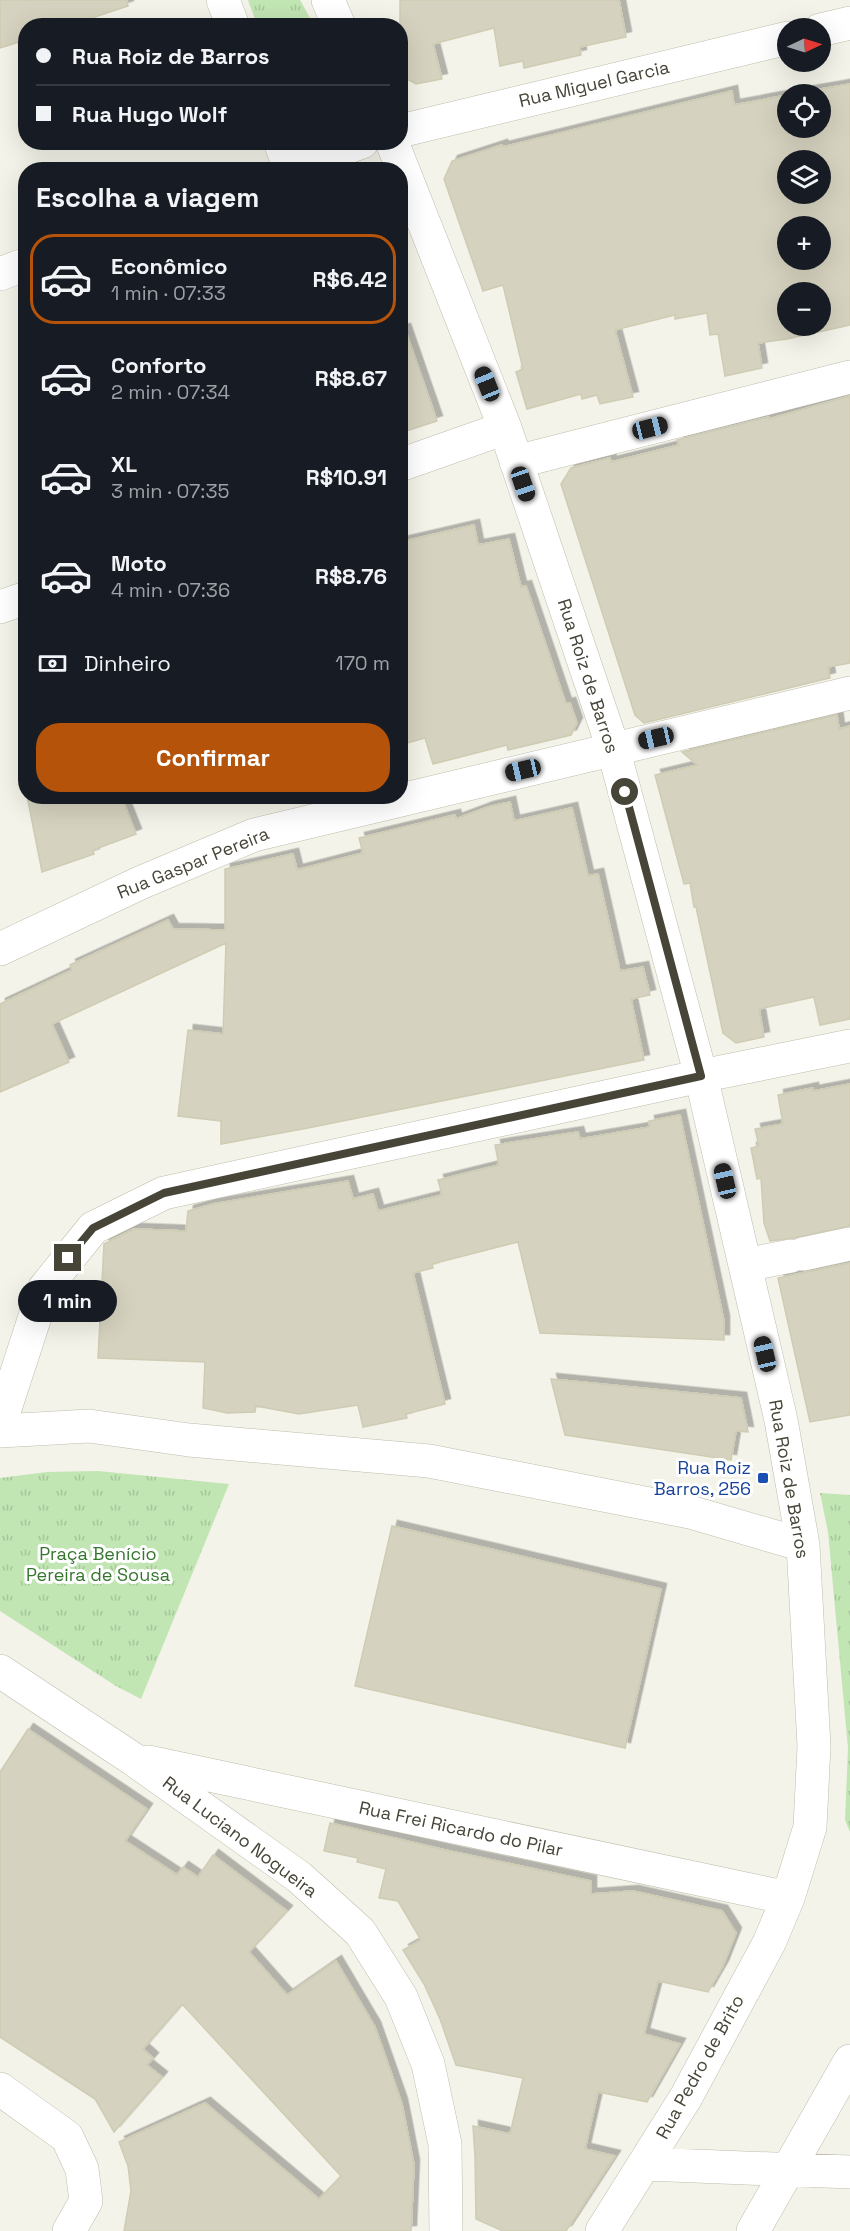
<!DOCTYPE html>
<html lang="pt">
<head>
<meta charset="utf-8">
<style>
  :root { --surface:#171b24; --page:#242831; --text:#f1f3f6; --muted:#9ea1a6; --line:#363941; --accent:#b45309 }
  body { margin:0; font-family:"Space Grotesk",sans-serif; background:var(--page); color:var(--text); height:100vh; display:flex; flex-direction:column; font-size:22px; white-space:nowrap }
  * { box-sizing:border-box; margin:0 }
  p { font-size:20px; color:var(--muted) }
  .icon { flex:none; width:33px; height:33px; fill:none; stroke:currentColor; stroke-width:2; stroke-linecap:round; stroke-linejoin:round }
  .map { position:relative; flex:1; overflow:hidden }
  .details { position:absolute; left:18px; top:162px; width:390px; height:642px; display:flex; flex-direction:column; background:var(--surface); border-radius:24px; box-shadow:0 6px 24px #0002 }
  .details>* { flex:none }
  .top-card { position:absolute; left:18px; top:18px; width:390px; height:132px; border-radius:24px; box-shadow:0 6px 24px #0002; display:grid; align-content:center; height:132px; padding:0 18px; background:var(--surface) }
  .needle { width:39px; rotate:86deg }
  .controls { position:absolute; left:777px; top:18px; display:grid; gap:12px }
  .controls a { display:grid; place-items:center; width:54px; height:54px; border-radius:50%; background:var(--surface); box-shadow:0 6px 24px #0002; font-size:30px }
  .end { position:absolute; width:27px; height:27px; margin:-14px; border:8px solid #474538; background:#fff; box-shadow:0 0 0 3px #fff }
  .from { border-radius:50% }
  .bubble { position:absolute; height:42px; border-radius:21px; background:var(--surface); box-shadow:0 6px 24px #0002; font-size:20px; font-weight:700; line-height:42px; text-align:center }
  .car { position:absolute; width:18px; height:36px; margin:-18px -9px; border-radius:8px; box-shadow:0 0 4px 2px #0007; background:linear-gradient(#222 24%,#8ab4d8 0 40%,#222 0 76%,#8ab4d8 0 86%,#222 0) }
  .top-card b { display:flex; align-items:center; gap:21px; height:57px; font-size:22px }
  .top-card b+b { border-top:2px solid var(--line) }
  .top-card i { width:15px; height:15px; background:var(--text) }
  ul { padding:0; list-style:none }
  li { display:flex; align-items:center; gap:18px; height:90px; margin:0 12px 9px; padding:0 6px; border:3px solid transparent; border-radius:24px }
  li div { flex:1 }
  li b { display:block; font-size:22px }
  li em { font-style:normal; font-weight:700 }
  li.active { border-color:var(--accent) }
  li>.icon { width:54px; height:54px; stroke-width:1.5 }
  h2 { padding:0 18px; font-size:27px; line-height:72px }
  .pay { display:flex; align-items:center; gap:15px; height:66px; padding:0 18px; font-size:22px }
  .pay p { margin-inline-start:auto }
  .action { display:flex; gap:12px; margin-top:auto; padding:12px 18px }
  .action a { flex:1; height:69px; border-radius:24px; background:var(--accent); color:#fff; font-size:24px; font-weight:700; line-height:69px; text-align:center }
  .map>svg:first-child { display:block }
</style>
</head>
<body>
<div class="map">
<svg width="850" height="2231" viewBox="0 0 850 2231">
  <defs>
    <pattern id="park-tufts" width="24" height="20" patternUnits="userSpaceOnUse" patternTransform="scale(1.5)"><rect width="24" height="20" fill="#c2e5b4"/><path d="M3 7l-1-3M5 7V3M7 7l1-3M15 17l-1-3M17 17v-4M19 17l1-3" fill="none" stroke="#a8c69c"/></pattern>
    <filter id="shadow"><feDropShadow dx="5.5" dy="-5.5" stdDeviation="0" flood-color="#0004"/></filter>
  </defs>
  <rect width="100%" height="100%" fill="#f3f3e9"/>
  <path fill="url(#park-tufts)" d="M248 0H300L314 25H257Z
    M98 1471 229 1484 141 1699 116 1686 0 1611V1478L47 1472Z
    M820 1493 850 1495V1832L845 1820 848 1748 828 1532Z"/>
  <path fill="#d5d2bf" stroke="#cfccb3" stroke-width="1.5" fill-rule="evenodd" filter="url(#shadow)" d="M0 0H127L128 6 68 26H26V40L0 48Z
    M400 0H619L626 37 580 47 581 55 524 68 523 61 500 66 494 28 433 44 442 79 416 84 400 75Z
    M850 84V325L787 339 758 343 762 368 725 376 718 334 710 335 707 313 675 319V315L615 330 633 397 600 404 597 395 582 399 581 394 527 409 516 372 523 369 503 285 483 291 444 179 452 161 502 145 503 147 732 91 734 105 788 95V128H820V94H792ZM788 160H820V194H788ZM788 226H820V260H788ZM788 292H820V326H788Z
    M405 329 437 421 400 433V330Z
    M850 396V663L828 667 830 678 644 723 635 715 561 484 571 468 610 458 611 462 679 445 677 440 769 417V419Z
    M474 525 478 545 509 539 521 587 526 586 566 704 570 703 577 723 571 735 508 750 507 745 433 764 425 738 400 745V542Z
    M837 715 839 729 850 726V1019L820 1025 814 997 759 1009 764 1037 736 1043 723 1033 696 907H694L690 883 684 884 655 775 697 765 682 752Z
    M27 796H121L136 834 93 850 94 854 42 872Z
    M510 802 514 821 572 808 588 876 598 874 620 971 643 967 650 995 631 999 644 1060 308 1128 221 1144V1121L178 1116 188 1030 223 1034 226 943 52 1024 69 1062 0 1092V1004L72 970 70 965 168 920 173 929 225 930V869L293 854 297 870 363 853 359 838 455 815 456 819 488 807Z
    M850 1084V1226L794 1238 770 1241 764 1223 761 1178 757 1179 751 1148 759 1146 755 1129 783 1124 778 1095 813 1088V1091Z
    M680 1115 724 1321V1340L540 1333 518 1242 432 1264 433 1268 413 1273 445 1404 406 1414 407 1418 363 1427 358 1405 299 1414 256 1406 255 1412 227 1413 203 1408 205 1362 98 1358 104 1244 134 1229 186 1231 188 1211 213 1204 348 1181 353 1199 373 1194 378 1211 442 1195 438 1180 499 1165 495 1145 578 1132 580 1139 650 1127 649 1121Z
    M850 1263V1415L810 1422 778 1278Z
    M551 1379 741 1398 748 1432 736 1431 731 1460 565 1435Z
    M392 1526 661 1589 625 1748 355 1686Z
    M28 1729 147 1809 125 1841 177 1875 183 1867 198 1877 213 1855 287 1911 249 1952 287 1995 336 1961 375 2027 402 2104 414 2165 411 2231H124L131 2191 128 2166 119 2142 205 2103 319 2199 341 2176 182 2004 143 2049 153 2058 147 2065 162 2077 114 2132 95 2099 0 2037V1772Z
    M330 1823 445 1850 591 1881V1894L633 1891 722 1911 736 1933 723 1966 708 1992 658 1981 644 2034 680 2044 647 2102 598 2092 585 2149 615 2156 566 2231H503L476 2219 475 2156 473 2126 510 2134 523 2078 456 2065 440 2019 424 1984 403 1950 421 1940 398 1901 379 1898 386 1869 357 1862 358 1858 324 1851Z"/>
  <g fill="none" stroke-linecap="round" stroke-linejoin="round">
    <g stroke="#bfbdac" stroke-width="34">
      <path id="minor" d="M223 0 233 26
        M328 0 339 26
        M820 30 850 23
        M400 131 788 38
        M280 142 290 168
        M392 142 505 428 613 748 701 1076 781 1420 803 1545 814 1746 810 1827 788 1898 769 1943 686 2097 602 2231
        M285 170 362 142
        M0 274 26 264
        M516 462 850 377
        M400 465 505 428
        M0 607 26 598
        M0 949 140 883 254 835 850 693
        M803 1254 850 1244
        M745 1265 791 1256
        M0 1424 44 1289 93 1228 164 1193 701 1076 850 1046
        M0 1431 89 1426 189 1440 429 1461 690 1512 803 1545
        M0 1671 133 1759 299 1877 360 1932 401 1997 428 2064 445 2144 446 2231
        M148 1762 788 1898
        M0 2089 67 2137 82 2169 86 2201 69 2231
        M645 2164 850 2172
        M753 2231 850 2061"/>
    </g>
    <use href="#minor" stroke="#fff" stroke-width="33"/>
  </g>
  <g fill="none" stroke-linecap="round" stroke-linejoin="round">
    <path stroke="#474538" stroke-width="8" d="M68 1258 93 1228 164 1193 701 1076 625 792"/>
  </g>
  <rect fill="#1a4fb4" stroke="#fff" stroke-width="2" x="757" y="1472" width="12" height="12" rx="3"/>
  <g text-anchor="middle" stroke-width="6" stroke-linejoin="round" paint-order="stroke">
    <g font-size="18" fill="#474538" stroke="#fff">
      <text transform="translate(594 84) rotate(-13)" y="6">Rua Miguel Garcia</text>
      <text transform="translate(588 676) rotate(72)" y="6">Rua Roiz de Barros</text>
      <text transform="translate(193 863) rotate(-22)" y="6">Rua Gaspar Pereira</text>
      <text transform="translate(789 1479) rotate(80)" y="6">Rua Roiz de Barros</text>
      <text transform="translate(461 1829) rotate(12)" y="6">Rua Frei Ricardo do Pilar</text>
      <text transform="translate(240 1837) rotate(37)" y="6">Rua Luciano Nogueira</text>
      <text transform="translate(700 2067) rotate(-61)" y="6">Rua Pedro de Brito</text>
    </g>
    <g font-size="18" fill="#164399" stroke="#fff" text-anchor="end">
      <text x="751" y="1474">Rua Roiz<tspan x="751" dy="21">Barros, 256</tspan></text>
    </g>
    <g font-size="18" fill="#35762e" stroke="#fff">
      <text x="98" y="1560">Praça Benício<tspan x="98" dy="21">Pereira de Sousa</tspan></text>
    </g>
  </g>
</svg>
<div class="controls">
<a><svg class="needle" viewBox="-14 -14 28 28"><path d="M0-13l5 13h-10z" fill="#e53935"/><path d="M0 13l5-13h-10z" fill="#9ea1a6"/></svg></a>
<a><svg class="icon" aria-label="locate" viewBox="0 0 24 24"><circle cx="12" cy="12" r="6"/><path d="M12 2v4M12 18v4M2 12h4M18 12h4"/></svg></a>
<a><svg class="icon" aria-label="layers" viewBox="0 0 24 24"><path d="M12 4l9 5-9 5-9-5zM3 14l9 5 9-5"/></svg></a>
<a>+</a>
<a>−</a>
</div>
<i class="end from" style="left:625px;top:792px"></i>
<i class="end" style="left:68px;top:1258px"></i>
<div class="bubble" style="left:18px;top:1280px;width:99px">1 min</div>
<i class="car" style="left:487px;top:384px;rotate:338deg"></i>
<i class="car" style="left:650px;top:428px;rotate:76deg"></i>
<i class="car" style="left:523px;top:484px;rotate:161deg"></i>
<i class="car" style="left:656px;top:738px;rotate:257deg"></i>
<i class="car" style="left:523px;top:770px;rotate:257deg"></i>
<i class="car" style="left:725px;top:1181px;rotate:347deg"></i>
<i class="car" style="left:765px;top:1354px;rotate:347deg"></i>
<div class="top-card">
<b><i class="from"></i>Rua Roiz de Barros</b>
<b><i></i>Rua Hugo Wolf</b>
</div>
<section class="details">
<h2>Escolha a viagem</h2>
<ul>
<li class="active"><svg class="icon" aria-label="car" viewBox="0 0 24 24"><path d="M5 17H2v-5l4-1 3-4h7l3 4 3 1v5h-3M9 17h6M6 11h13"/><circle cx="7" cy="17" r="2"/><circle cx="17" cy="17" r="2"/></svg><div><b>Econômico</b><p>1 min · 07:33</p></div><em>R$6.42</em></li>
<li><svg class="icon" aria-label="car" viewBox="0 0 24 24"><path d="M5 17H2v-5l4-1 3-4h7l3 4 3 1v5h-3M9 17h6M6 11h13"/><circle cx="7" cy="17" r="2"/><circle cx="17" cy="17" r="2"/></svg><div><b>Conforto</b><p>2 min · 07:34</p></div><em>R$8.67</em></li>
<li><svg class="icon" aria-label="car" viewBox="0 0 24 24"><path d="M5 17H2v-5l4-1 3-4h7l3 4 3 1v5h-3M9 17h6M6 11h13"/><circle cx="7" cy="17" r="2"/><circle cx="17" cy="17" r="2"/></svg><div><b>XL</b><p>3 min · 07:35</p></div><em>R$10.91</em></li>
<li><svg class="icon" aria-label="car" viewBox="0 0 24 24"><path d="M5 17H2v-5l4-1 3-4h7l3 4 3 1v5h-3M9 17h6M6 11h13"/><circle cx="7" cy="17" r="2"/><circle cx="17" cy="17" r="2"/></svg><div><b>Moto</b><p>4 min · 07:36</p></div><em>R$8.76</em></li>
</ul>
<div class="pay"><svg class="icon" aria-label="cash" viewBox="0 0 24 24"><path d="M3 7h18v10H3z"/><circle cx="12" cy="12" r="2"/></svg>Dinheiro<p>170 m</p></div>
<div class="action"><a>Confirmar</a></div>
</section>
</div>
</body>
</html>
